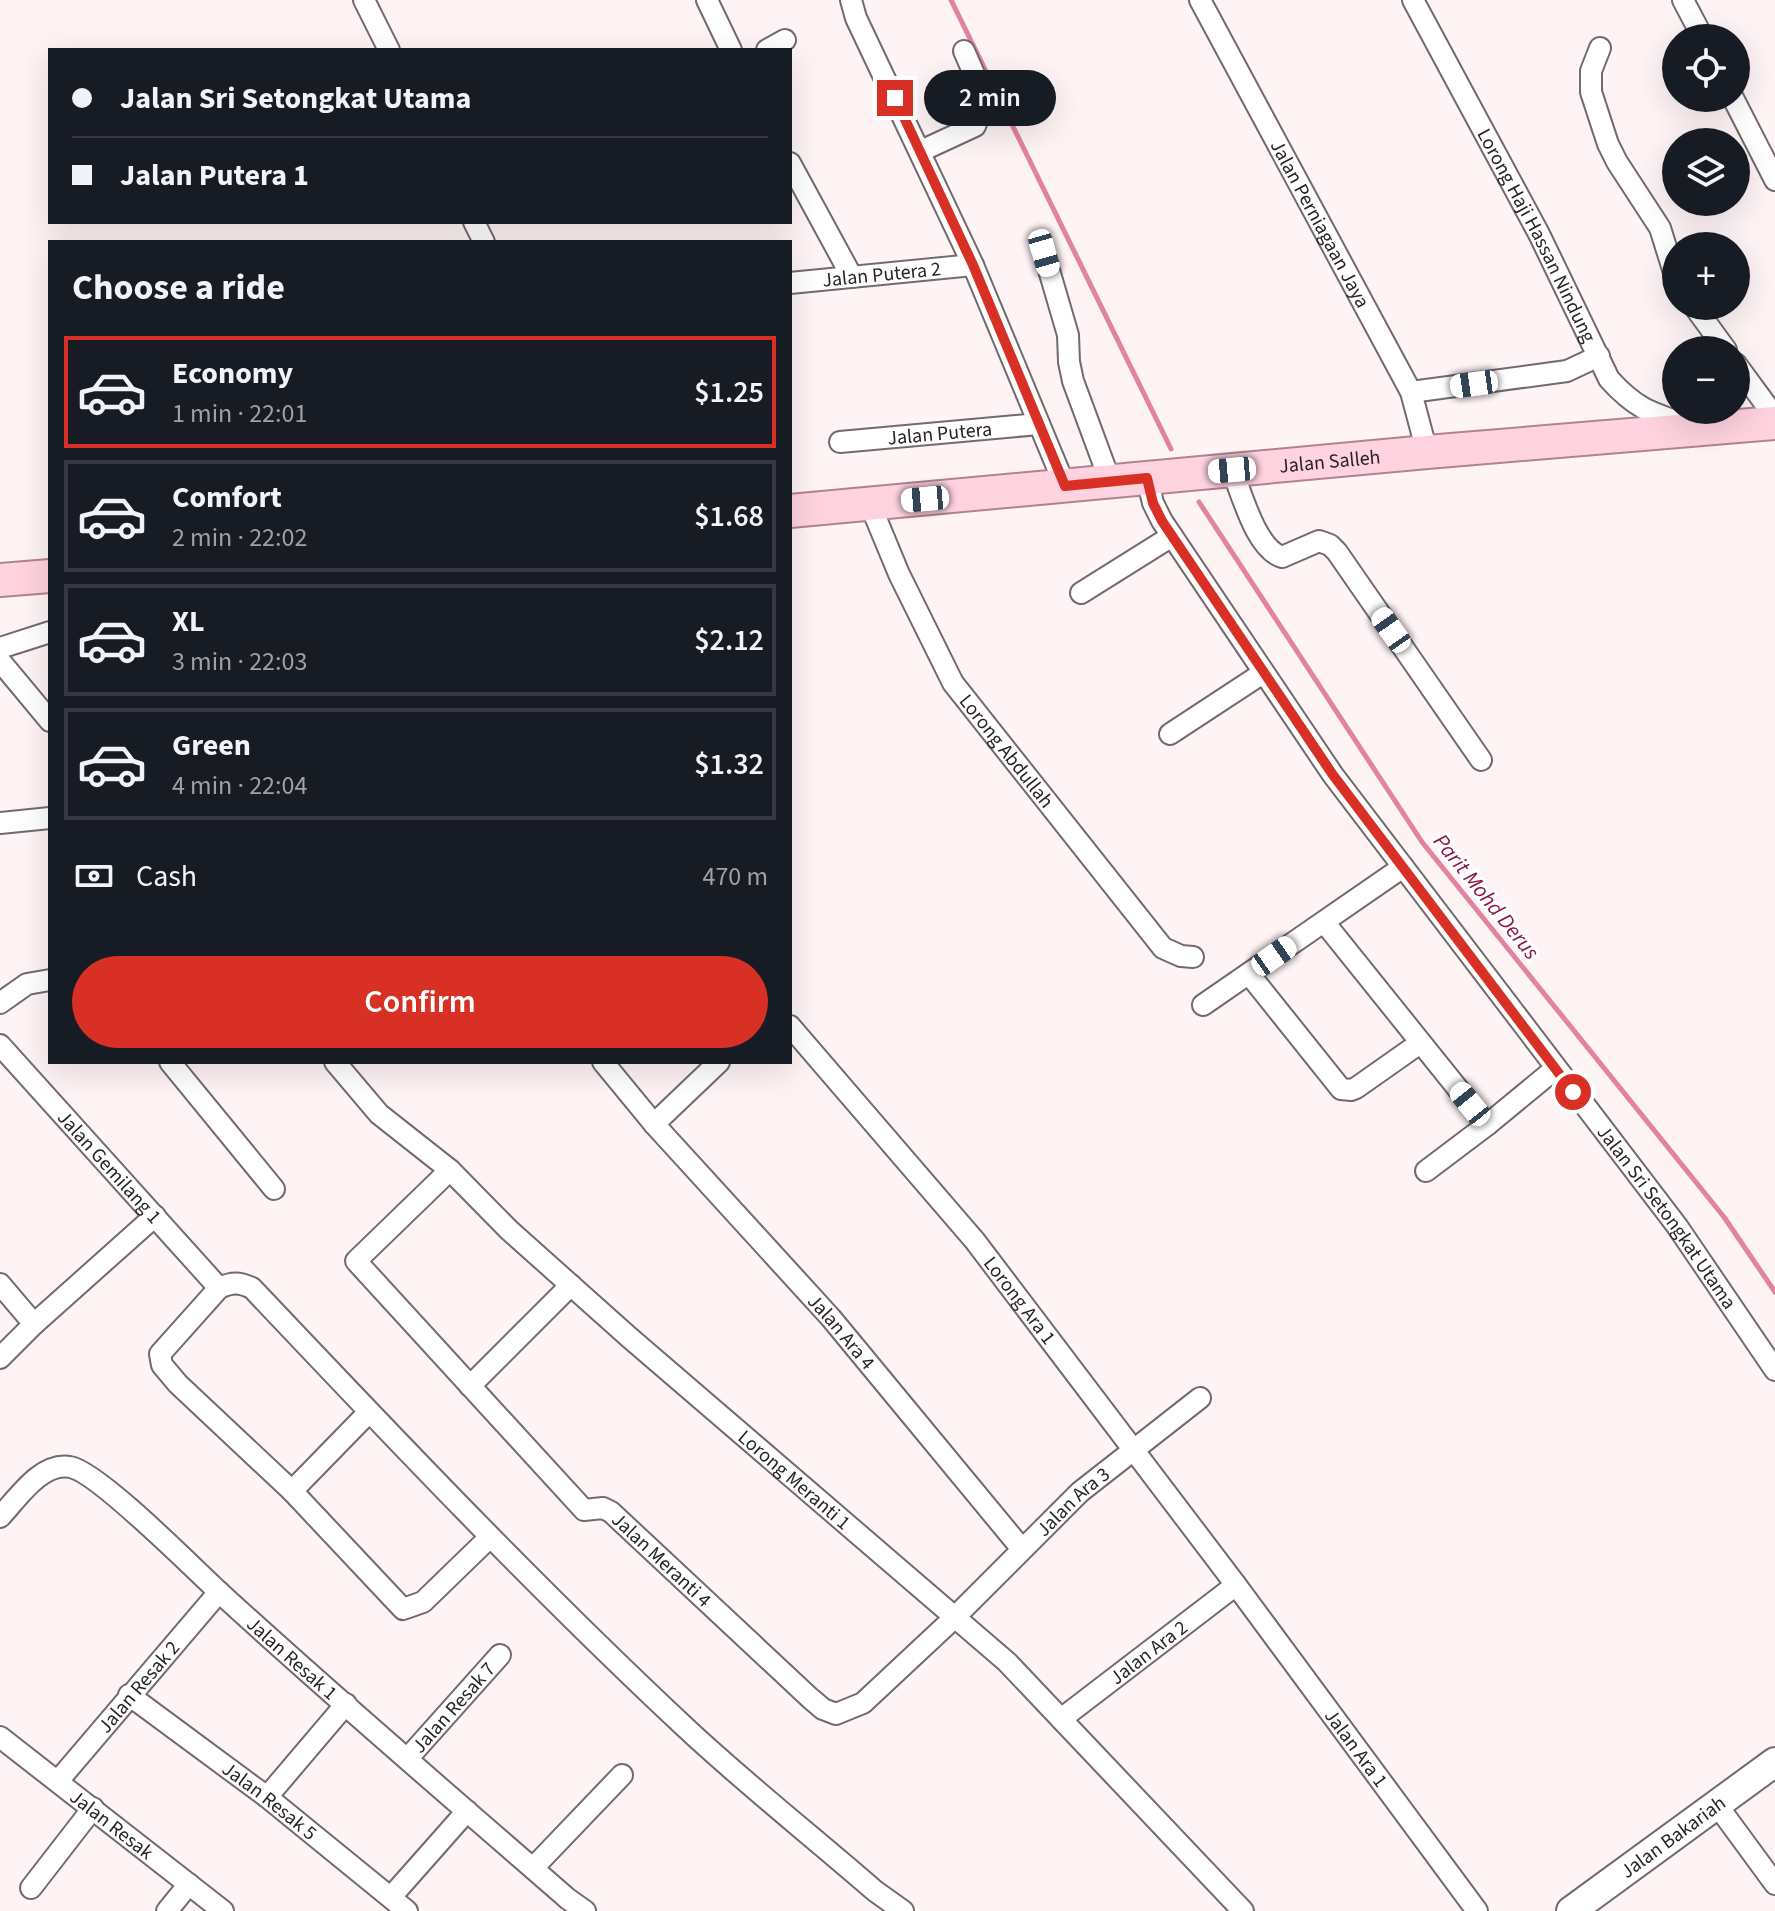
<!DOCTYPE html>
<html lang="en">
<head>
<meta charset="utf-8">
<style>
  :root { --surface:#171b24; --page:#20242c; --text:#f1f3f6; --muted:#9ea1a6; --line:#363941; --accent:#d93025 }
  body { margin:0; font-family:"Source Sans 3",sans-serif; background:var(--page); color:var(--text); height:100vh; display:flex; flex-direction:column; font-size:30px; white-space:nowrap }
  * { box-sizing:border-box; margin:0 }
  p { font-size:26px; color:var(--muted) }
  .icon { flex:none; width:44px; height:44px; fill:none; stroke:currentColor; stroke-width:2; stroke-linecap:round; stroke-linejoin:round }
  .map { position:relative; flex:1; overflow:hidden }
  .panel { position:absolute; left:48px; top:240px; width:744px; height:824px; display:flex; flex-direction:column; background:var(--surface); border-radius:0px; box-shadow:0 8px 32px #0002 }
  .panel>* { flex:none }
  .guide { position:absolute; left:48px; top:48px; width:744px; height:176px; border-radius:0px; box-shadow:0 8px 32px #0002; display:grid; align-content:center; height:176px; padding:0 24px; background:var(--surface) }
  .buttons { position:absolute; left:1662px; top:24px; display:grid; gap:16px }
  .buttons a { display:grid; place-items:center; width:88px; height:88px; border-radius:50%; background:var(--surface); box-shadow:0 8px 32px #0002; font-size:40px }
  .end { position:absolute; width:36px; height:36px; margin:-18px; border:10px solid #d93025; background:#fff; box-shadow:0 0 0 4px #fff }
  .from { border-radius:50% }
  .bubble { position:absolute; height:56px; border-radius:28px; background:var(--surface); box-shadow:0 8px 32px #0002; font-size:26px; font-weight:600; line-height:56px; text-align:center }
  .car { position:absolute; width:24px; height:48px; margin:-24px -12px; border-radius:10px; box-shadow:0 0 6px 2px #0007; background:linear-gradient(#fff 24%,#345 0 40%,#fff 0 76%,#345 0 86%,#fff 0) }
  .guide b { display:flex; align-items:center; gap:28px; height:76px; font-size:30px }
  .guide b+b { border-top:2px solid var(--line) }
  .guide i { width:20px; height:20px; background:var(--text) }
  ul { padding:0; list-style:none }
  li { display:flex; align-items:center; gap:24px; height:112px; margin:0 16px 12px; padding:0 8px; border:4px solid var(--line); border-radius:0px }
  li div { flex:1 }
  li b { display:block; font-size:30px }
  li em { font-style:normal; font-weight:600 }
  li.on { border-color:var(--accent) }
  li>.icon { width:72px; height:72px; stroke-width:1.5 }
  h2 { padding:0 24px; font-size:36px; line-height:96px }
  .pay { display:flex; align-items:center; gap:20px; height:88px; padding:0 24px; font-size:30px }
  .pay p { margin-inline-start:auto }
  .action { display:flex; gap:16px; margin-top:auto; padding:16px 24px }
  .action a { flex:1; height:92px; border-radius:48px; background:var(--accent); color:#fff; font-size:32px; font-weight:600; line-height:92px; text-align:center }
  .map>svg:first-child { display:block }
</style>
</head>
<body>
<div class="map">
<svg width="1775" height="1911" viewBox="0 0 1775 1911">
  <rect width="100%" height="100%" fill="#fef3f5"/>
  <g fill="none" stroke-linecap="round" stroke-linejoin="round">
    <path stroke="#e283a0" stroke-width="5" d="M951 0 1171 449
      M1199 502 1422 842 1724 1217 1775 1292"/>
    <g stroke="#736a6c" stroke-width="24">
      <g id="minor">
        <path d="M364 0 389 50"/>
        <path d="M707 0 731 50"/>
        <path d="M851 0 856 18 973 265 1065 486"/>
        <path id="s1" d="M1200 0 1411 392 1427 452"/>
        <path id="s2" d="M1413 0 1539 234 1609 379C1636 409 1651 413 1688 425"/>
        <path d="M1683 0 1703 38"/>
        <path d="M1600 48 1591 71V92L1608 144 1617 162 1660 228 1676 279"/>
        <path d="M767 50 785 40"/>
        <path d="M1733 98 1775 180"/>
        <path d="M921 151 975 126 985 99 964 51"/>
        <path d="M790 163 852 277"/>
        <path d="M474 222 484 242"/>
        <path d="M1044 253 1068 335 1069 362 1073 381 1110 481"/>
        <path id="s3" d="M790 283 973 265"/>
        <path d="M1694 306 1726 350"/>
        <path d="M1736 364 1775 417"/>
        <path d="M1411 392 1567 371 1599 356"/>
        <path id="s4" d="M840 442 1039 424"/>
        <path d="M1232 470C1242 494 1256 549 1282 557L1319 541 1330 545 1337 552 1481 760"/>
        <path id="s5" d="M1147 478 1153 503 1162 521 1333 775 1677 1226 1775 1370"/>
        <path id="s6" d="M870 504 899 574 953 683 1163 948 1181 956 1193 957"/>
        <path d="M1081 593 1172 536"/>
        <path d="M0 648 50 632"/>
        <path d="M0 661 50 721"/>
        <path d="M1170 734 1263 673"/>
        <path d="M0 823 50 818"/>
        <path d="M1324 922 1487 1125 1555 1069"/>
        <path d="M1249 974 1341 1089 1351 1090 1356 1088 1420 1043"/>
        <path d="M0 1003 27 984 50 980"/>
        <path d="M1203 1005 1403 867"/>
        <path id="s7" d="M790 1026 975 1241 1236 1585 1477 1911"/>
        <path id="s8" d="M0 1045 219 1288"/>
        <path d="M170 1062 274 1189"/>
        <path id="s9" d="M335 1062 379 1114 450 1170 509 1230 630 1338 1007 1662 1243 1911"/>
        <path id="s10" d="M603 1062 654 1124 831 1318 1021 1548"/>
        <path d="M654 1124 719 1062"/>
        <path id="s11" d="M450 1170 356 1261 584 1510 603 1508 611 1512 810 1698 823 1709 836 1714 863 1703 954 1618 1080 1492 1200 1398"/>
        <path d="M1426 1171 1487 1125"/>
        <path d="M0 1284 34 1324 0 1358"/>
        <path d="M34 1324 155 1216"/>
        <path d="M470 1386 571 1285"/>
        <path d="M292 1491 369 1412"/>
        <path id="s12" d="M0 1517C18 1498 41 1462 70 1467 97 1471 192 1567 218 1591 332 1696 451 1797 568 1899L585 1911"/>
        <path d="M490 1537 423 1602 403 1609 292 1491 178 1384 162 1365 160 1354 219 1288C232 1282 239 1282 252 1288 394 1438 536 1588 687 1729 747 1785 813 1837 875 1891L903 1911"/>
        <path id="s13" d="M129 1695 267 1797 407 1911"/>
        <path id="s14" d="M1061 1719 1236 1585"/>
        <path id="s15" d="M0 1737 223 1911"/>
        <path id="s16" d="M408 1758 500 1655"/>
        <path id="s17" d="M58 1781 219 1592"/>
        <path d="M267 1797 346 1704"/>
        <path d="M1717 1805 1775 1884"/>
        <path d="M533 1868 622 1775"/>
        <path d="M31 1888 93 1808"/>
        <path d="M391 1897 467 1811"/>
        <path d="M167 1911 189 1884"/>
      </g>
    </g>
    <g stroke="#736a6c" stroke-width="32">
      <g id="secondary">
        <path id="s18" d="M1571 1911 1775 1762"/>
      </g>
    </g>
    <g stroke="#b38290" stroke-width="36">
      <g id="primary">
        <path id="s19" d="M790 511 1427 452 1775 423"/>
        <path d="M0 580 50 576"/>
      </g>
    </g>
    <use href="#minor" stroke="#fff" stroke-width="20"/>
    <use href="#secondary" stroke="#fff" stroke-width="28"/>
    <use href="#primary" stroke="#fed3df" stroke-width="32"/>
  </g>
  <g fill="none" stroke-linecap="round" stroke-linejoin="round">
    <path stroke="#d93025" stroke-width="10" d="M895 98 973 265 1065 486 1147 478 1153 503 1162 521 1333 775 1573 1092"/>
  </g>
  <g text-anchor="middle" stroke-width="6" stroke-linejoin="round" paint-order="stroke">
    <g font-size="20" fill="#282425" stroke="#fff">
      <text dy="7" stroke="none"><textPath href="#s1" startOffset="254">Jalan Perniagaan Jaya</textPath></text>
      <text dy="7" stroke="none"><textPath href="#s2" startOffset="266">Lorong Haji Hassan Nindung</textPath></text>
      <text dy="7" stroke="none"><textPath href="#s3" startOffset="92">Jalan Putera 2</textPath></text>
      <text dy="7" stroke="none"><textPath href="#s4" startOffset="100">Jalan Putera</textPath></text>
      <text dy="7" stroke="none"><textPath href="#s19" startOffset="542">Jalan Salleh</textPath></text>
      <text dy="7" stroke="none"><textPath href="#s6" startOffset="284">Lorong Abdullah</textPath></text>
      <text dy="7" stroke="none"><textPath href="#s8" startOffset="164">Jalan Gemilang 1</textPath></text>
      <text dy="7" stroke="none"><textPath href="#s5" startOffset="906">Jalan Sri Setongkat Utama</textPath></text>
      <text dy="7" stroke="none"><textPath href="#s7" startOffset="358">Lorong Ara 1</textPath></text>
      <text dy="7" stroke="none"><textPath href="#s10" startOffset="360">Jalan Ara 4</textPath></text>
      <text dy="7" stroke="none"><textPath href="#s9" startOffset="622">Lorong Meranti 1</textPath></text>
      <text dy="7" stroke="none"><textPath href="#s11" startOffset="1120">Jalan Ara 3</textPath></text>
      <text dy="7" stroke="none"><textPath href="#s11" startOffset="566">Jalan Meranti 4</textPath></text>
      <text dy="7" stroke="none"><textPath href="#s14" startOffset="110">Jalan Ara 2</textPath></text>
      <text dy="7" stroke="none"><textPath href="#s12" startOffset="384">Jalan Resak 1</textPath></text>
      <text dy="7" stroke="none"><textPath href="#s17" startOffset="124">Jalan Resak 2</textPath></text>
      <text dy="7" stroke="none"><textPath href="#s16" startOffset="68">Jalan Resak 7</textPath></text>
      <text dy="7" stroke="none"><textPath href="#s7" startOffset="918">Jalan Ara 1</textPath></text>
      <text dy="7" stroke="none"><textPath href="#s13" startOffset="176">Jalan Resak 5</textPath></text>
      <text dy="7" stroke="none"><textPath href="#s15" startOffset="142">Jalan Resak</textPath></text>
      <text dy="7" stroke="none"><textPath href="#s18" startOffset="126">Jalan Bakariah</textPath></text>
    </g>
    <g font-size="22" font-style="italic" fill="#871748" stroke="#fff">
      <text transform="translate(1487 896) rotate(51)" y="8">Parit Mohd Derus</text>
    </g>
  </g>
</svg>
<div class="buttons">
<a><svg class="icon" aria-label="locate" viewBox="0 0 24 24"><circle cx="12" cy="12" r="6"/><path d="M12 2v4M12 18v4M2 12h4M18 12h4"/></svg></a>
<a><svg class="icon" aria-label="layers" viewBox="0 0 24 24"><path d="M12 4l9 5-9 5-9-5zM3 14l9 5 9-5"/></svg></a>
<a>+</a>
<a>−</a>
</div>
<i class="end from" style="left:1573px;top:1092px"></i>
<i class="end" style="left:895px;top:98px"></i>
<div class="bubble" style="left:924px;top:70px;width:132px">2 min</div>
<i class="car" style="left:1044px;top:253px;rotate:164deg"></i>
<i class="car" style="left:1474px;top:384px;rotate:262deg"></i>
<i class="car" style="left:1232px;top:470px;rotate:265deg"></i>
<i class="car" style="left:925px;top:499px;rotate:265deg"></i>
<i class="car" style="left:1391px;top:630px;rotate:325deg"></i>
<i class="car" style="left:1274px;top:956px;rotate:55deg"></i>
<i class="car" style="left:1470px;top:1104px;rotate:321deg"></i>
<div class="guide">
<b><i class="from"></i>Jalan Sri Setongkat Utama</b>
<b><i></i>Jalan Putera 1</b>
</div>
<section class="panel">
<h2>Choose a ride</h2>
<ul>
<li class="on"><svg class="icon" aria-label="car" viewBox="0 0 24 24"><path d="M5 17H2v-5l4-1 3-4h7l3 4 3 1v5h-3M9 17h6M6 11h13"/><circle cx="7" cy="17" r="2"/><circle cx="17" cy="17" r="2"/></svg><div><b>Economy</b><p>1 min · 22:01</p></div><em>$1.25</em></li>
<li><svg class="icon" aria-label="car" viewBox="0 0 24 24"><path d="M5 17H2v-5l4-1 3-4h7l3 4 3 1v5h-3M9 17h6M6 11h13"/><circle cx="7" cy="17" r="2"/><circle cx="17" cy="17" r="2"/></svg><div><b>Comfort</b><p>2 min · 22:02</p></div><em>$1.68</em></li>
<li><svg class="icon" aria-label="car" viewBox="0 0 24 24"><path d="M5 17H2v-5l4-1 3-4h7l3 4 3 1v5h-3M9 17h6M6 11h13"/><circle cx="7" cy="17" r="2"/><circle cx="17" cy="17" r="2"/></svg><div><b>XL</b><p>3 min · 22:03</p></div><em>$2.12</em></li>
<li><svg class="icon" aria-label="car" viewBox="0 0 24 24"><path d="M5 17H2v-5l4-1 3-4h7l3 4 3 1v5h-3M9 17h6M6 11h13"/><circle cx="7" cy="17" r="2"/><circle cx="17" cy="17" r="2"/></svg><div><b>Green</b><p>4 min · 22:04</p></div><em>$1.32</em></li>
</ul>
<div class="pay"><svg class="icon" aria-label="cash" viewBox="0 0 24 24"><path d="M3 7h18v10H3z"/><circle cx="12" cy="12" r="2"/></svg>Cash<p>470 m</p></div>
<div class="action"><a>Confirm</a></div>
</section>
</div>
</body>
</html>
